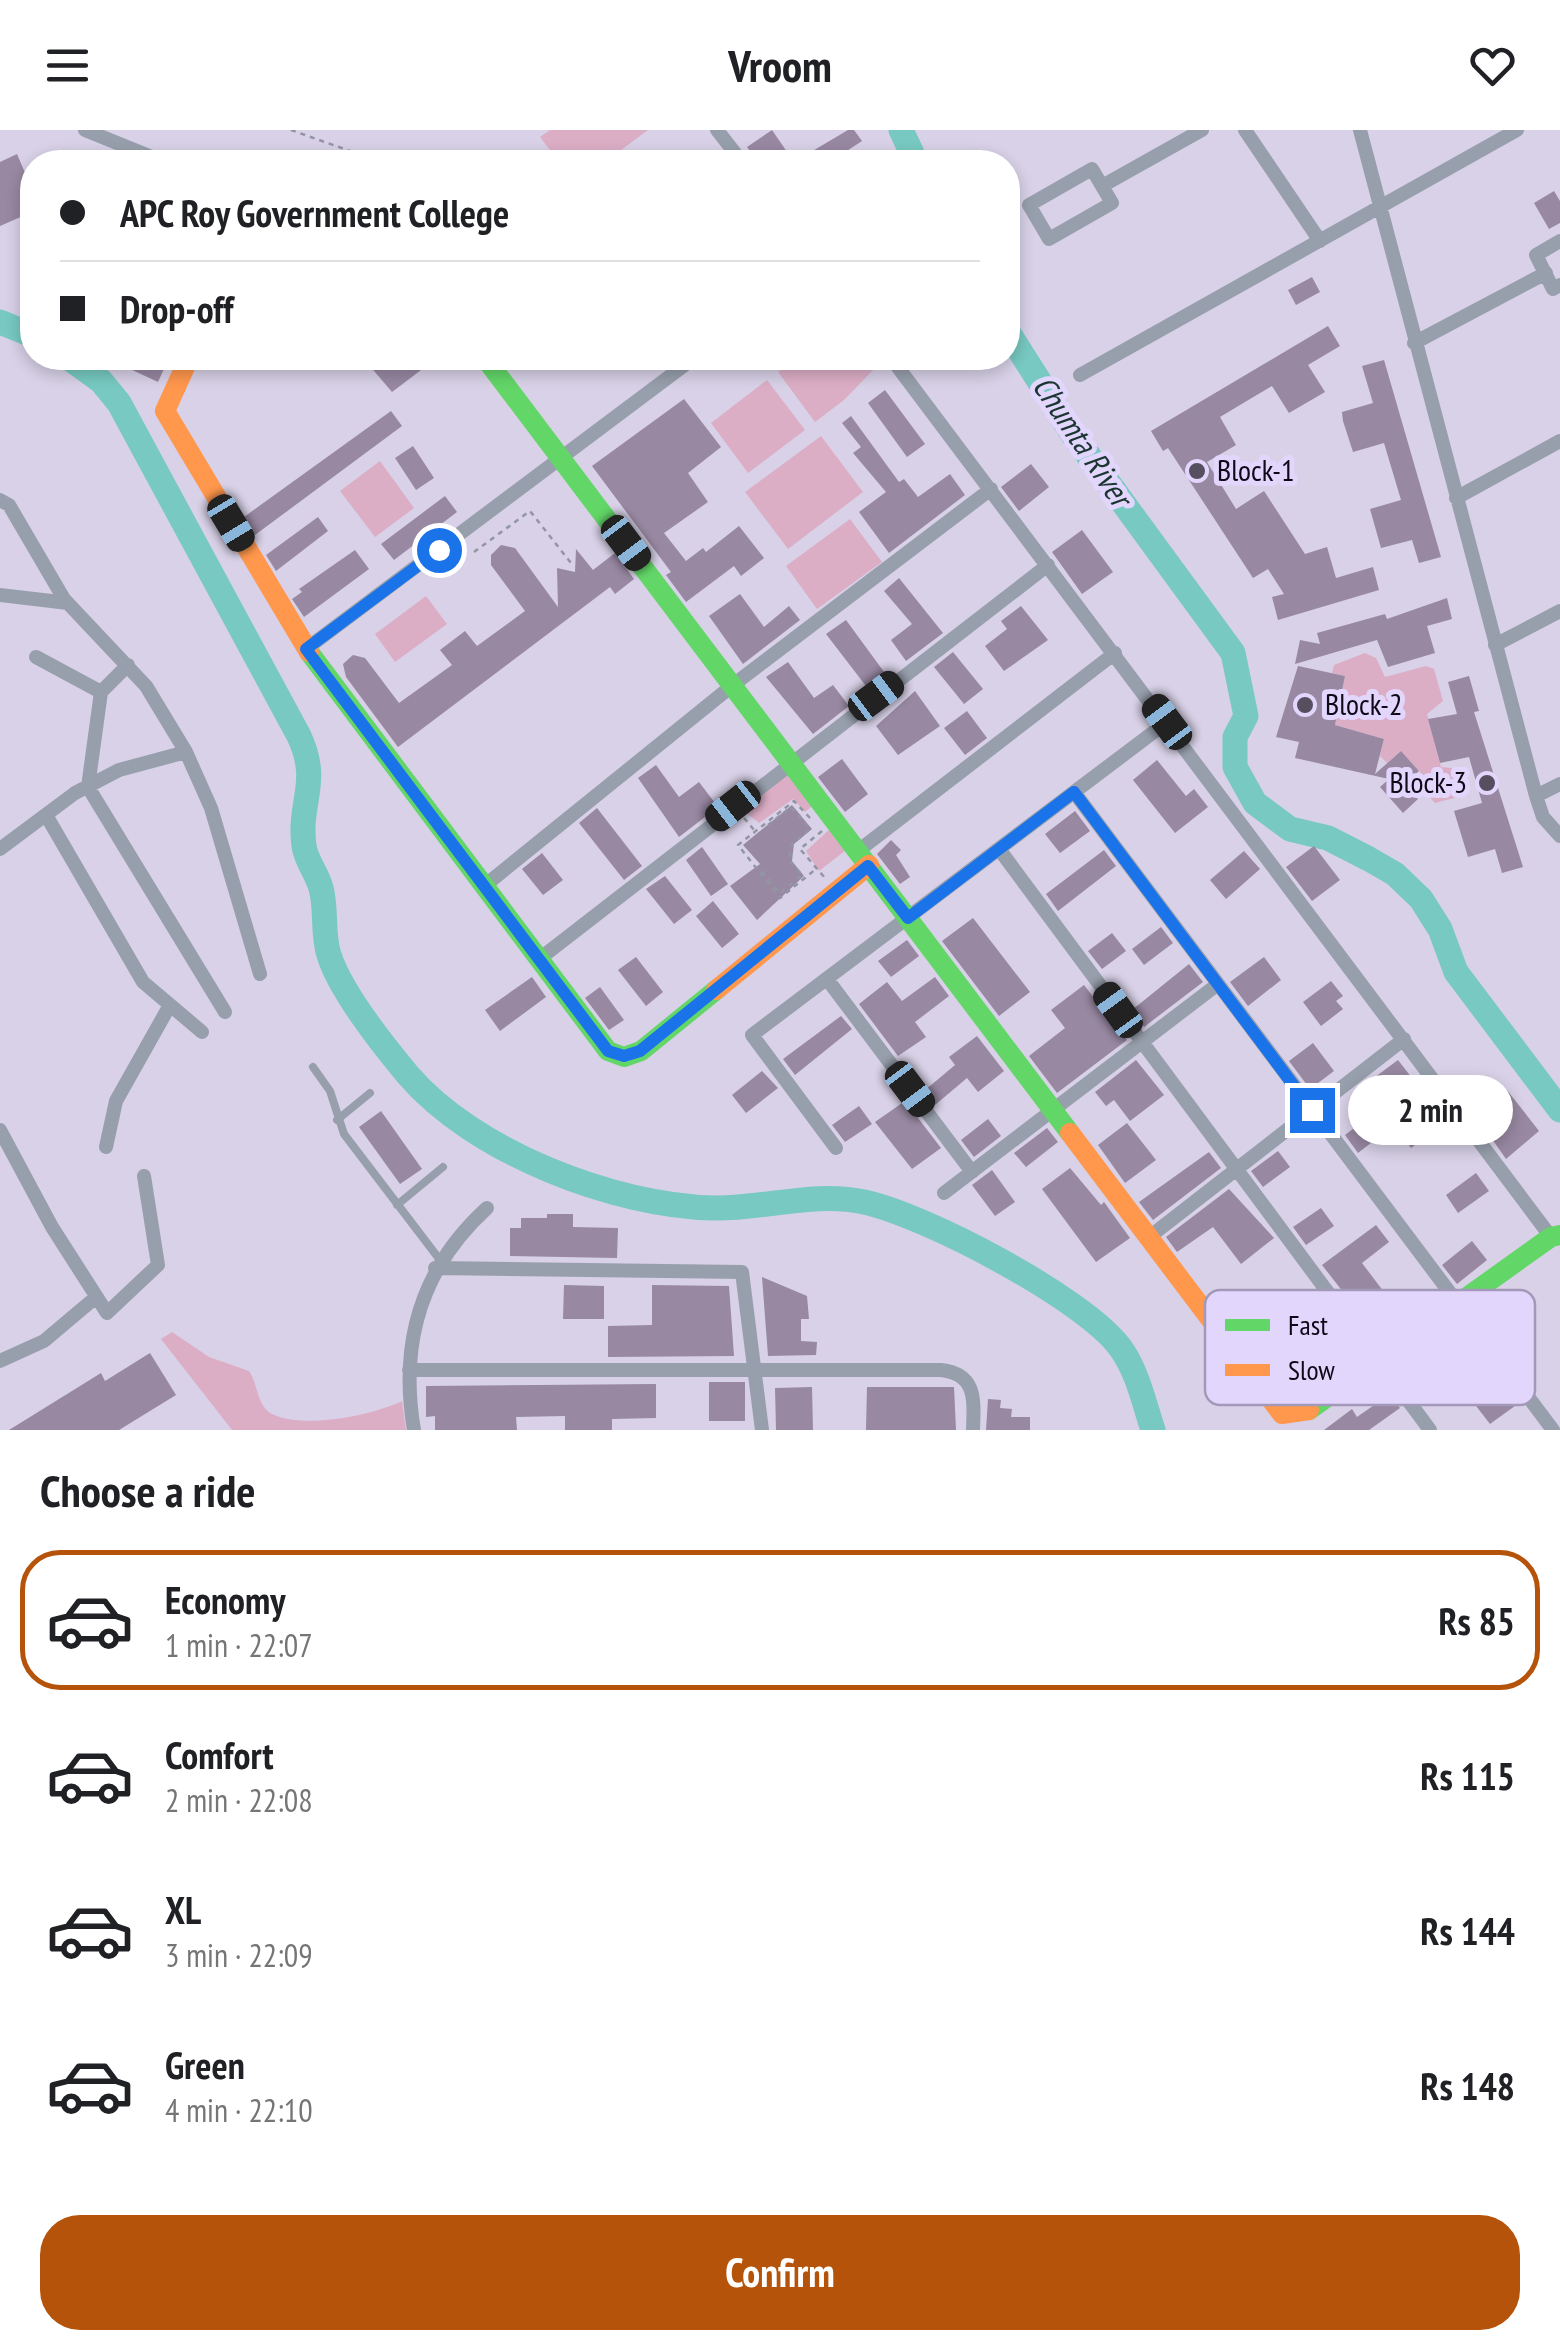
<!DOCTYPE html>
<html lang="en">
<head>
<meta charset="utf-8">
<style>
  :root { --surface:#fff; --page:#f6f6f6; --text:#202124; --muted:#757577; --line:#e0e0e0; --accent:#b45309 }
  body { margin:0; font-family:"PT Sans Narrow",sans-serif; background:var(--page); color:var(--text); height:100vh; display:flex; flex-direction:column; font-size:38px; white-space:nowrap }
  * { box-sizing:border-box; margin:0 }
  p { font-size:32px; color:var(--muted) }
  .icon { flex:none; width:55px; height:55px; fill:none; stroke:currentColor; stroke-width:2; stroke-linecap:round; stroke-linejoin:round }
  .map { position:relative; height:1300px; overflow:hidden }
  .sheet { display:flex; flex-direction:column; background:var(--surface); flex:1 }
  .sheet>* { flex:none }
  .top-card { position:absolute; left:20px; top:20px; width:1000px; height:220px; border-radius:40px; box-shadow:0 5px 15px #0003; display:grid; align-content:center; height:220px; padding:0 40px; background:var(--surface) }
  .end { position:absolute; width:45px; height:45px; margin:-22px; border:12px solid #1a73e8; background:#fff; box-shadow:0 0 0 5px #fff }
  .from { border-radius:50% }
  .bubble { position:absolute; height:70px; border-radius:35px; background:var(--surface); box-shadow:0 5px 15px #0003; font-size:32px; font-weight:700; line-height:70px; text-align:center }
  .car { position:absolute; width:30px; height:60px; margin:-30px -15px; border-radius:12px; box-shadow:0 0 8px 2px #0007; background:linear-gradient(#222 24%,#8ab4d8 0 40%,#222 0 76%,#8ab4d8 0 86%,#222 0) }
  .top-card b { display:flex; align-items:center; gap:35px; height:95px; font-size:38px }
  .top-card b+b { border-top:2px solid var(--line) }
  .top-card i { width:25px; height:25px; background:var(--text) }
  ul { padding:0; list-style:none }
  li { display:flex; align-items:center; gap:30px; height:140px; margin:0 20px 15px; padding:0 20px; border:5px solid transparent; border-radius:40px }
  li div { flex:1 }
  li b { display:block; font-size:38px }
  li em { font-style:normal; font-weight:700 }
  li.current { border-color:var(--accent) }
  li>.icon { width:90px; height:90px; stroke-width:1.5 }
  h2 { padding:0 40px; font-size:45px; line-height:120px }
  .cta { display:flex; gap:20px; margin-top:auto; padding:20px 40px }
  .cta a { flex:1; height:115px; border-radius:40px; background:var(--accent); color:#fff; font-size:40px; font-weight:700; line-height:115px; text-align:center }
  header { display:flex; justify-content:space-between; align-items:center; height:130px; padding:0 40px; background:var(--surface); font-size:45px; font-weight:700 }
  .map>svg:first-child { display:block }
</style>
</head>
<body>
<header><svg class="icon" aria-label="menu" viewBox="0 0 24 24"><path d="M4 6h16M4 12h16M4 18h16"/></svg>Vroom<svg class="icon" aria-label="heart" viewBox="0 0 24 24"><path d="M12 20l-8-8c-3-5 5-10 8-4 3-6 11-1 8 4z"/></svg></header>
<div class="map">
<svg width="1560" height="1300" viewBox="0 0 1560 1300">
  <rect width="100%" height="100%" fill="#d8d1e7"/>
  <path fill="#dcaec6" d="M550 0H648L605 32H559L540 7Z
    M797 228H875L879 234 844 270 815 292 778 242Z
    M767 250 805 300 748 343 711 293Z
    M821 306 863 362 788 419 745 362Z
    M380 331 414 378 375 407 340 361Z
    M850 389 882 432 817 479 786 436Z
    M426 466 447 494 395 532 375 504Z
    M1365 523 1376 528 1385 547 1426 536 1434 539 1443 571 1427 584 1441 637 1461 639 1468 660 1465 665 1435 673 1418 655 1423 645 1401 621 1387 633 1380 626 1384 609 1335 595 1345 546 1332 543 1334 535Z
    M788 644 812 676 805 682 793 669 759 693 743 680Z
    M830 699 846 720 819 741 806 721Z
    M172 1202 209 1227 249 1241C258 1254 256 1272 270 1283 301 1300 371 1286 402 1271L406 1300H232L161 1209Z"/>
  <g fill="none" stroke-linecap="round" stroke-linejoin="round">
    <path stroke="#77c9c1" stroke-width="25" d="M901 0 916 32
      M0 192 32 205
      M1008 202 1072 303 1233 523 1246 586 1235 607V637L1255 673 1290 699 1328 708 1369 729 1395 744 1421 769 1440 799 1456 842 1560 980
      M69 228 101 251 119 273 299 606C321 653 298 671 304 716 306 731 317 743 321 758 327 780 322 804 329 825 341 863 383 915 408 945 474 1022 614 1076 714 1078 764 1079 814 1061 864 1072 925 1085 1081 1167 1119 1216 1137 1239 1144 1273 1153 1300"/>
  </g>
  <path fill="#9888a2" d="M772 0 794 32 848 0H854L862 11 830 32H758L747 17Z
    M17 24 32 59V82L0 96V32Z
    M1554 61 1560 71V93L1549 99 1534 73Z
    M1312 147 1320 162 1296 175 1288 160Z
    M1328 196 1340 216 1308 235 1325 262 1289 283 1272 256 1250 269 1220 287 1236 315 1207 332 1236 379 1264 361 1305 424 1327 417 1336 448 1373 437 1379 460 1278 490 1272 467 1284 464 1268 439 1253 448 1168 318 1163 321 1151 301Z
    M135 228H169L158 252 130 239Z
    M363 228H437L392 262Z
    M1384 230 1441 427 1419 433 1412 410 1381 418 1370 379 1401 370 1384 313 1353 322 1343 291 1342 282 1373 273 1362 236Z
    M885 260 925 314 907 327 868 273Z
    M684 269 721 317 688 343 708 372 664 403 686 431 703 418 706 422 739 396 764 428 741 446 734 436 686 472 666 445 671 442 592 336Z
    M391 281 402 296 255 405 244 387Z
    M851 286 899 352 904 349 918 367 950 344 965 365 889 423 859 382 886 362 853 323 861 317 842 293Z
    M413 316 434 348 416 360 395 328Z
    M1031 334 1049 357 1019 381 1001 357Z
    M445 366 457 382 394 430 381 414Z
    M318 387 328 401 276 441 266 425Z
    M1082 400 1113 442 1082 464 1052 422Z
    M501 415 515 418 558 477 557 438 575 442 576 419 593 440 615 423 634 449 615 464 610 457 398 617 346 547 343 534 353 525 365 528 399 573 452 535 440 520 465 501 477 516 525 481 491 435V425Z
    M355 420 369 439 304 487 292 469 302 462 299 459Z
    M899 448 943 503 906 531 891 510 912 494 884 461Z
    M740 464 764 497 789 476 800 490 743 534 709 486Z
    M1447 468 1452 489 1427 496 1435 523 1388 537 1377 510 1295 534 1300 510 1320 514 1317 503 1385 484 1387 489Z
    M1021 476 1048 510 1004 541 985 516 1007 499 1001 491Z
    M846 490 887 546 869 560 826 504Z
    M953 522 983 559 964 574 934 537Z
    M788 532 814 568 833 555 849 576 813 604 766 547Z
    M1298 536 1345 546 1335 595 1384 609 1375 644 1401 621 1419 641 1405 654 1418 669 1403 683 1380 657 1389 649 1295 628 1299 612 1276 607Z
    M1469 546 1479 581 1474 582 1523 737 1502 743 1495 719 1468 727 1454 681 1482 673 1469 627 1440 633 1428 589 1457 584 1448 552Z
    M915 561 940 596 898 625 876 596Z
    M967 581 987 608 965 625 944 598Z
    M842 629 868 664 845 682 818 647Z
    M1157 630 1186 666 1194 659 1208 677 1175 703 1133 650Z
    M656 635 679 667 699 652 718 677 679 707 638 648Z
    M792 675 812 699 794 714 792 731 804 746 757 790 730 756 760 734 743 715Z
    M597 678 642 736 624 750 579 693Z
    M1075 681 1090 701 1060 723 1045 704Z
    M891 710 901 720 896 725 910 747 900 754 877 724Z
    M1314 716 1340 750 1312 771 1286 737Z
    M702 717 728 754 711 766 686 730Z
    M1104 720 1116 736 1058 781 1046 764Z
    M1244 721 1260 739 1226 769 1210 750Z
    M542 723 563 750 543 765 522 739Z
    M665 746 692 780 674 794 646 759Z
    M713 771 739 804 722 818 696 786Z
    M973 788 1030 862 999 886 942 811Z
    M1161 797 1173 813 1144 835 1132 819Z
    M1112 803 1126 821 1102 839 1088 821Z
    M907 810 919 826 891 847 878 831Z
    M636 827 663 862 646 876 618 840Z
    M1264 827 1281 850 1248 876 1230 852Z
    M1189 834 1203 852 1144 897 1132 880Z
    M532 847 546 867 500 901 485 880Z
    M935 847 949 866 915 892 926 907 898 926 859 874 887 852 902 871Z
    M1331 851 1343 866 1336 871 1343 879 1321 896 1303 872Z
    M1084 855 1127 910 1057 963 1029 926 1065 898 1051 880Z
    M600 857 624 890 609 900 585 868Z
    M841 886 852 899 795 945 783 929Z
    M977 906 1004 941 978 962 967 948 935 975 924 961 955 935 949 927Z
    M1313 913 1334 941 1310 959 1289 931Z
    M1136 930 1164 965 1130 991 1114 970 1106 976 1095 962Z
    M1398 930 1446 992 1411 1018 1394 995 1358 1023 1345 1005 1380 978 1363 956Z
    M762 941 778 958 746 983 732 965Z
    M1507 960 1539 1001 1506 1029 1476 986Z
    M905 971 941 1018 912 1039 875 992Z
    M859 976 872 994 845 1012 832 995Z
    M381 981 422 1039 400 1054 359 997Z
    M988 989 1001 1006 974 1027 961 1010Z
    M1127 993 1156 1030 1125 1053 1098 1015Z
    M1047 998 1058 1012 1026 1037 1014 1023Z
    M1278 1021 1290 1037 1263 1057 1251 1041Z
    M1209 1022 1221 1038 1153 1090 1139 1072Z
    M1070 1038 1101 1075 1104 1072 1130 1108 1096 1132 1042 1059Z
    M992 1040 1015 1072 995 1086 972 1055Z
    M1476 1043 1489 1061 1458 1083 1446 1065Z
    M1229 1059 1274 1108 1241 1134 1213 1097 1177 1122 1166 1107Z
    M1321 1078 1334 1096 1306 1115 1293 1097Z
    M547 1084H573V1097L618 1098 617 1128 510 1126V1098H521V1088H547Z
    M1376 1095 1389 1112 1362 1133 1390 1170 1365 1190 1322 1135Z
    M1472 1111 1487 1130 1457 1154 1442 1135Z
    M762 1147 807 1166 809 1189H801V1211L817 1212 816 1225 768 1226Z
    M564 1155 604 1156V1189H563Z
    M652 1155 729 1156 734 1226 608 1227V1196L652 1195Z
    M1501 1159 1522 1186 1496 1207 1475 1178Z
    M150 1223 176 1265 119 1300H9L101 1243 105 1251Z
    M1495 1241 1519 1273 1490 1294 1466 1263Z
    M709 1252H745V1291H709Z
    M656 1254V1288L612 1289V1300H565V1286L516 1287 517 1300H435V1286L426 1287V1256Z
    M812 1257 813 1300H776L775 1258Z
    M867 1257H954L956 1300H866Z
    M1390 1264 1400 1278 1369 1300H1324L1352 1279 1357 1287Z
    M988 1269 1001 1270 1000 1278 1012 1279 1011 1287H1030V1300H986Z"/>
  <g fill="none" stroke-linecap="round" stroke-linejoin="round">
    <path stroke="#9296a2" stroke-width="2.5" stroke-dasharray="5 5" stroke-linecap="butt" d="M291 0 381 32
      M474 422 530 381 571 433
      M744 688 755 701
      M810 688 794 671 738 715 780 768 816 739
      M822 701 800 719 825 748
      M762 741 780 763 802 745 789 730 792 714 810 699 791 677 768 695"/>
    <path stroke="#979fac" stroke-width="8" d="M313 937 330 961 344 1004 440 1130
      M337 990 370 963
      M397 1075 443 1037"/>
    <path stroke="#979fac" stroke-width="14" d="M85 0 164 32
      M717 0 742 32
      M1245 0 1320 111
      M1360 0 1536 666 1543 687 1560 706
      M1092 39 1112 73 1049 109 1029 75Z
      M1102 56 1202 0
      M1560 111 1536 125 1553 159 1560 155
      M1414 213 1546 143
      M891 228 1551 1107
      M1080 245 1517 0
      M1456 368 1560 311
      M0 370 9 375 64 469 146 556 186 622 211 678 260 844
      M0 465 68 473
      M1495 515 1560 481
      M306 519 694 228
      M36 527 101 562
      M128 535 101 562 88 657 225 882
      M1074 662 1553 1300
      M1536 666 1560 654
      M46 685 143 852 202 902
      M0 719 75 663 119 640 186 622
      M999 719 1430 1300
      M858 721 1115 523
      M483 757 733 555 991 359
      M538 830 1048 435
      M827 849 972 1042
      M0 1000 52 1097 107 1183 158 1135 144 1046
      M106 1017 116 971 170 875
      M836 1018 752 905 1167 592
      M944 1063 1218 854
      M1148 1108 1404 909
      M435 1138 742 1142 762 1300
      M0 1231 44 1211 95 1168
      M409 1240H941C977 1244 974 1270 973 1300
      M414 1300C399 1212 421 1138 487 1078"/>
    <path stroke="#63d668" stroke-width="20" d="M485 228 1070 1003
      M309 522 608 921 624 927 641 921 716 860
      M1309 1280 1551 1107 1560 1105"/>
    <path stroke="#ff974d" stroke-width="20" d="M189 228 165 281 309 522
      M716 860 869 735
      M1070 1003 1282 1284 1309 1280"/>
  </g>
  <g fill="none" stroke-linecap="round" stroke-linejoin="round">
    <path stroke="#1a73e8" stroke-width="12" d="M439 420 306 519 608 921 624 926 640 921 868 736 908 788 1074 662 1312 980"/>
  </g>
  <g fill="#554f5f" stroke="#e2d6fd" stroke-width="4">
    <circle cx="1197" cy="341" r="10"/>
    <circle cx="1305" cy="575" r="10"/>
    <circle cx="1487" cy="653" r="10"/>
  </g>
  <g text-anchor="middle" stroke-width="10" stroke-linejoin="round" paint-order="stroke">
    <g font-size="30" fill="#0e0916" stroke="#e2d6fd" text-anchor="start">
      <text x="1217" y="351">Block-1</text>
      <text x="1325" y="585">Block-2</text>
      <text x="1467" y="663" text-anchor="end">Block-3</text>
    </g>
    <g font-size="32" font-style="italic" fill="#1b3530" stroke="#e2d6fd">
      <text transform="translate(1082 311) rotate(56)" y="11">Chumta River</text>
    </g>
  </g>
  <rect x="1205" y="1160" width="330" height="115" rx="15" fill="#e2d6fd" stroke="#a298b8" stroke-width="2.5"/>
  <rect x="1225" y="1189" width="45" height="12" fill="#63d668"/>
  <rect x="1225" y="1234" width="45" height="12" fill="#ff974d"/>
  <g font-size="28" fill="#0e0916">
    <text x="1288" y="1205">Fast</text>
    <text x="1288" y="1250">Slow</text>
  </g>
</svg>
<i class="end from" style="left:439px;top:420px"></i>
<i class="end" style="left:1312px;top:980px"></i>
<div class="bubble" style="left:1348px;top:945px;width:165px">2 min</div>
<i class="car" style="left:231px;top:393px;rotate:149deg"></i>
<i class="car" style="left:626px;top:413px;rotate:143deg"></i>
<i class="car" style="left:876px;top:566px;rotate:53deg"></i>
<i class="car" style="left:1167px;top:592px;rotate:323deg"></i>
<i class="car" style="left:733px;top:676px;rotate:232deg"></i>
<i class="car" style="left:1118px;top:880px;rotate:324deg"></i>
<i class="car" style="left:910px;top:959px;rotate:143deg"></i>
<div class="top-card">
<b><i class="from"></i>APC Roy Government College</b>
<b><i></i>Drop-off</b>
</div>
</div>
<section class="sheet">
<h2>Choose a ride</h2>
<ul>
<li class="current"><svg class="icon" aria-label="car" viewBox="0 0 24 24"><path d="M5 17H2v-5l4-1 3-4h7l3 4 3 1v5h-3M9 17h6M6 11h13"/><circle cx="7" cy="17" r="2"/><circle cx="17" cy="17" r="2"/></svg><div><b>Economy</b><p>1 min · 22:07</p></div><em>Rs 85</em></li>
<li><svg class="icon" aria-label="car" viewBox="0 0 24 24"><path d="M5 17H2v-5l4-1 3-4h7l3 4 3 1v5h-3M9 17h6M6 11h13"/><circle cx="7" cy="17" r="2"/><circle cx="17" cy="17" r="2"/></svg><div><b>Comfort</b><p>2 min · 22:08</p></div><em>Rs 115</em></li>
<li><svg class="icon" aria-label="car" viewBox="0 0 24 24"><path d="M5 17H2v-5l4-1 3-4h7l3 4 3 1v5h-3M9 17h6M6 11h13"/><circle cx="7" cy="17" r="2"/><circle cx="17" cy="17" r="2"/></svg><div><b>XL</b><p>3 min · 22:09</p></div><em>Rs 144</em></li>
<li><svg class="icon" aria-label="car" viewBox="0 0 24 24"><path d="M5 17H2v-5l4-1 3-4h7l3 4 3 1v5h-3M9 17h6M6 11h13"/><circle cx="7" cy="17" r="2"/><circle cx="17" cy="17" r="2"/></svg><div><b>Green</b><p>4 min · 22:10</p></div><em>Rs 148</em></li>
</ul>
<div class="cta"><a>Confirm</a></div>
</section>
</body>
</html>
